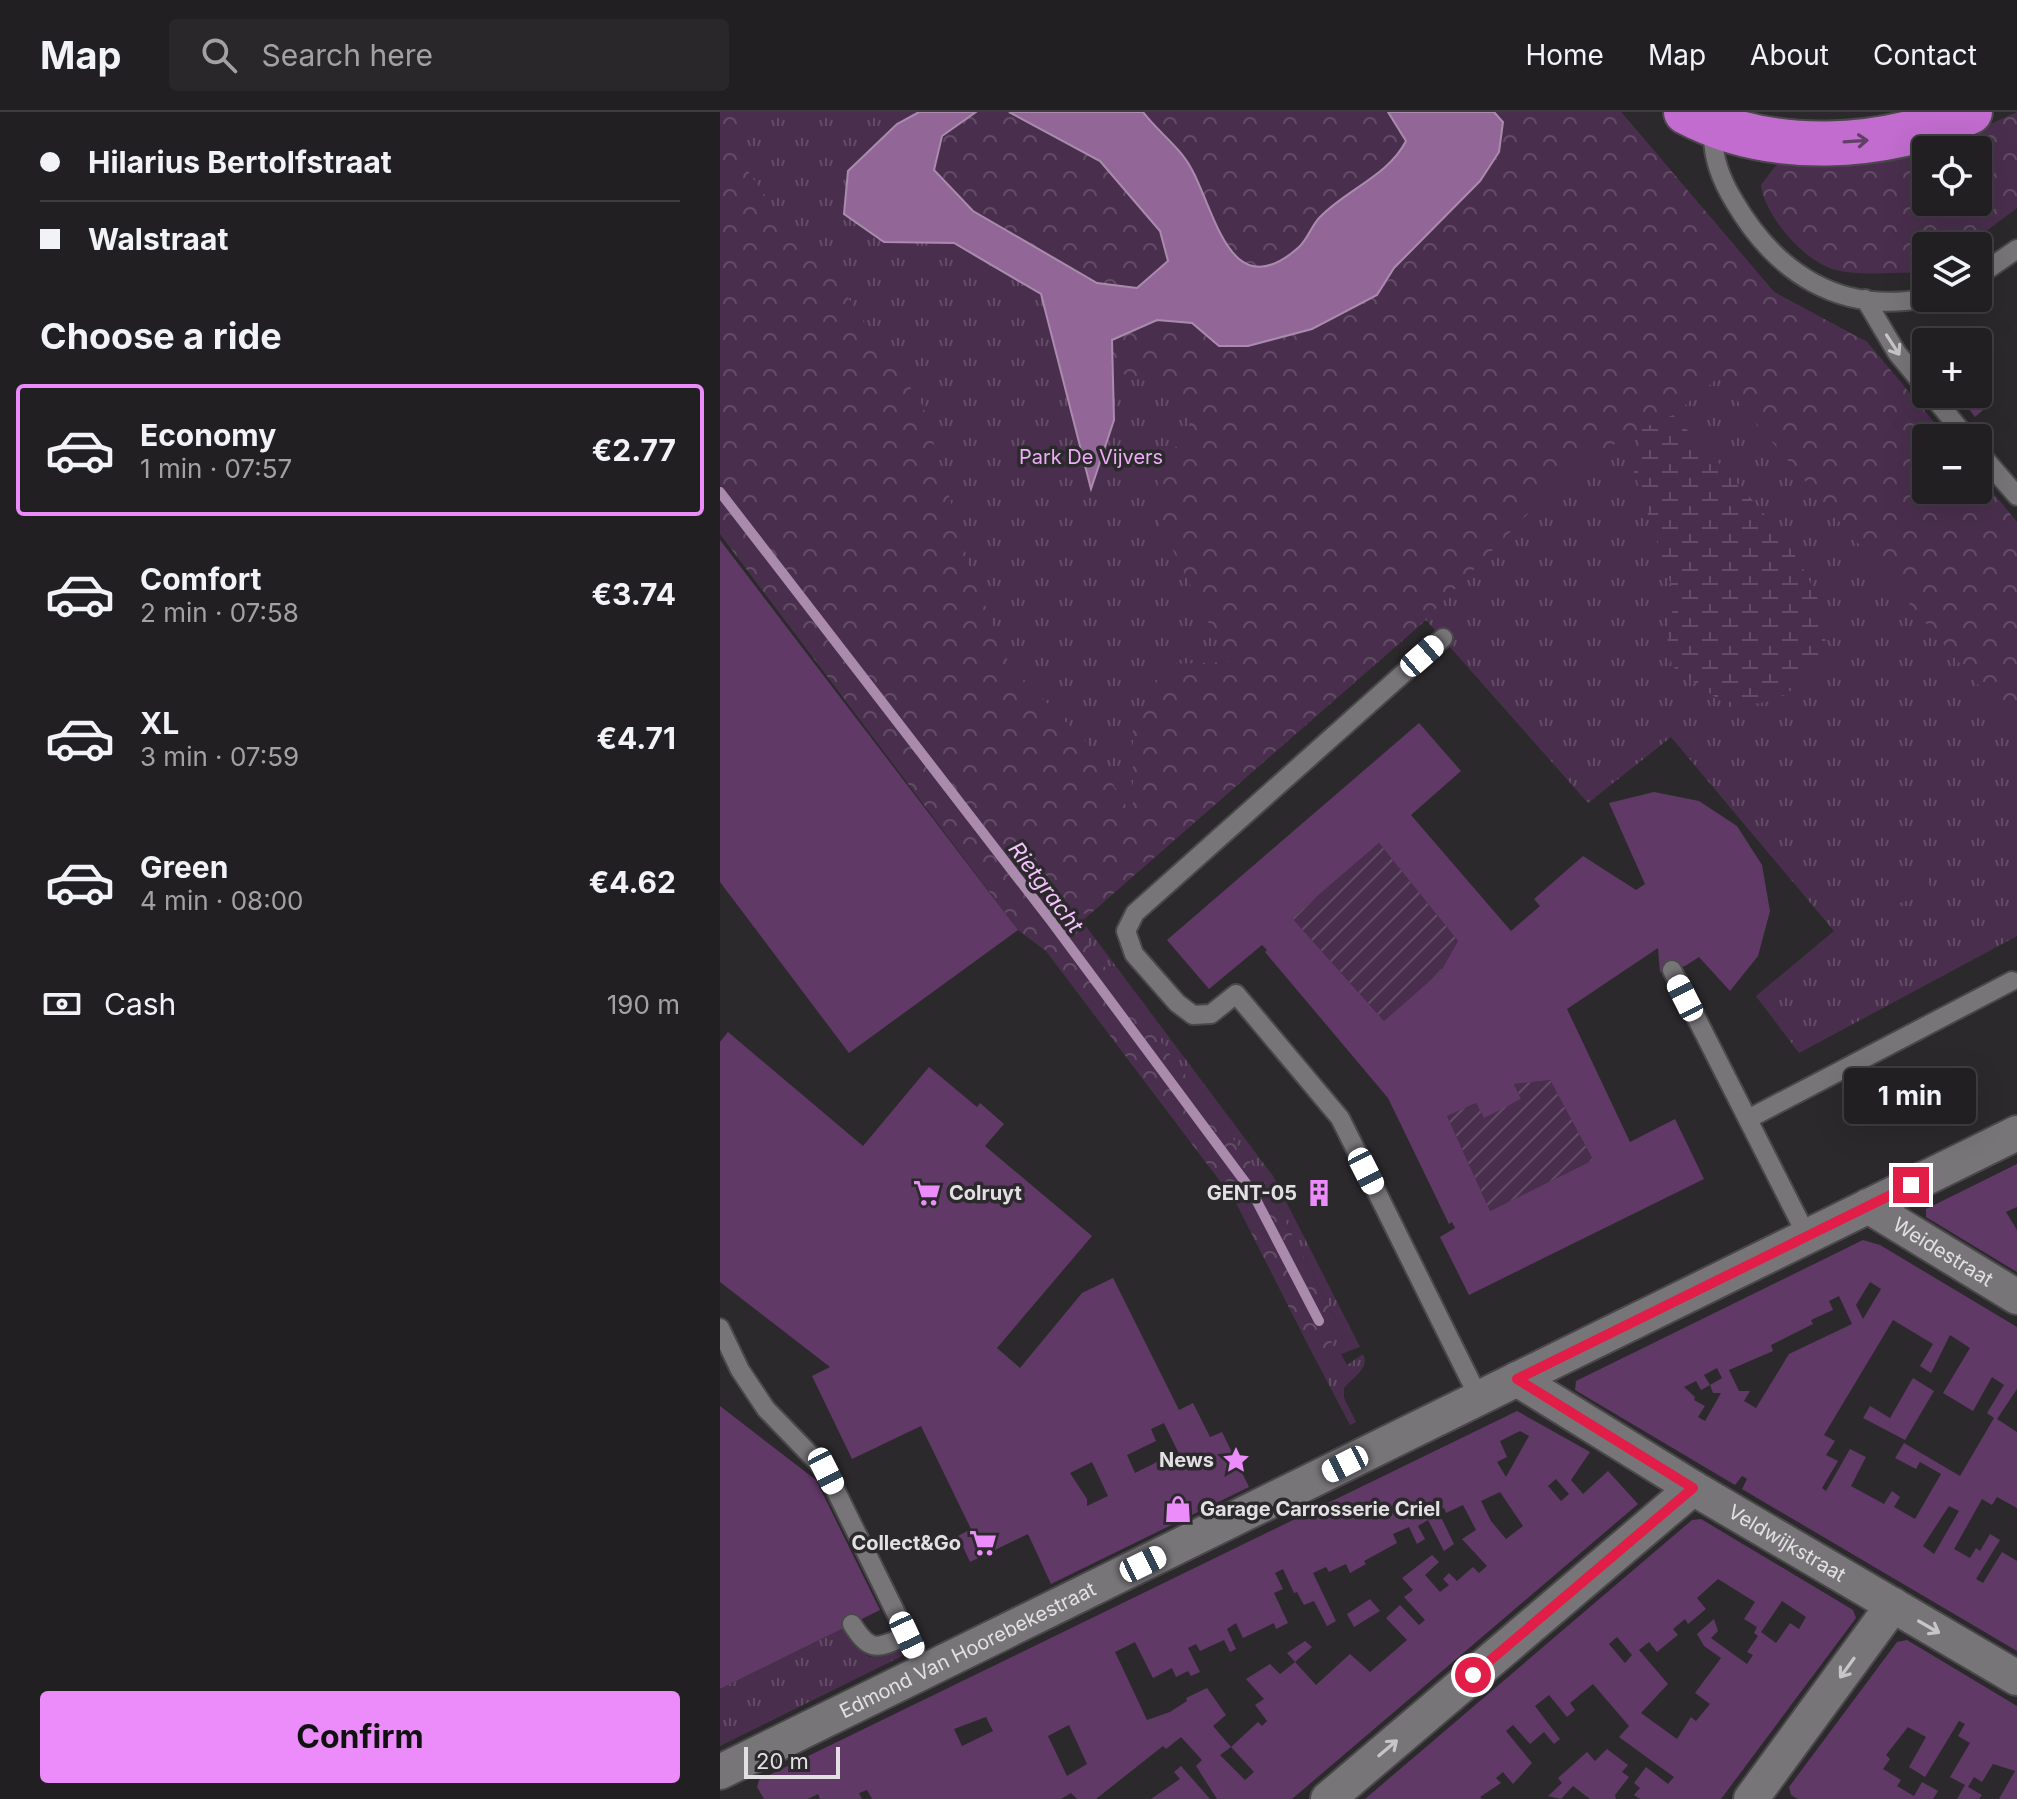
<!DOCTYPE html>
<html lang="en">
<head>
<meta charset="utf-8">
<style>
  :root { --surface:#211f22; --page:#29272a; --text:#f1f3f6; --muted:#a2a2a5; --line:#3e3d40; --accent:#ec8cfb }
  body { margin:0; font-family:Inter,sans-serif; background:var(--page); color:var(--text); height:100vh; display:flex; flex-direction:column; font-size:30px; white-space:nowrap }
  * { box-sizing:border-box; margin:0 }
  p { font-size:26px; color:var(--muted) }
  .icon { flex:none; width:44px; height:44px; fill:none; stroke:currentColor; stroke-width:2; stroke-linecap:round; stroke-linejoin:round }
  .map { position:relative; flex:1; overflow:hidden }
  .side { display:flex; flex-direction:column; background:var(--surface); width:720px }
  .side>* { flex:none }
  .hud { display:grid; align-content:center; height:176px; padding:0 40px; background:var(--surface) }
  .buttons { position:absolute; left:1192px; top:24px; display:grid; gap:16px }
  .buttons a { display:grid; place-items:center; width:80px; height:80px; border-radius:8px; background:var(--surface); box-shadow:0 8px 32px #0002,0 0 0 2px var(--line); font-size:40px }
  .scale { position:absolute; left:24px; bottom:20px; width:96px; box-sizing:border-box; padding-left:8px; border:4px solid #e2e0e2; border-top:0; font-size:22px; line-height:28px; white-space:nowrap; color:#e2e0e2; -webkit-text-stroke:6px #2c292d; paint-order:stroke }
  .end { position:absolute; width:36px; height:36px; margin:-18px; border:10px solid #e11d48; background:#fff; box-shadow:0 0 0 4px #fff }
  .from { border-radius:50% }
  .bubble { position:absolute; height:56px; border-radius:8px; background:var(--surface); box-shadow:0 8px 32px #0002,0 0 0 2px var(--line); font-size:26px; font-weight:700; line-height:56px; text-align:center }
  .car { position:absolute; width:24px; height:48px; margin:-24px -12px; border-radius:10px; box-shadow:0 0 6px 2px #0007; background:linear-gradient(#fff 24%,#345 0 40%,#fff 0 76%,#345 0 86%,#fff 0) }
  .hud b { display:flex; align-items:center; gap:28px; height:76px; font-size:30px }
  .hud b+b { border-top:2px solid var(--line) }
  .hud i { width:20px; height:20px; background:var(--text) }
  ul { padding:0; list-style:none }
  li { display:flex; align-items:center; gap:24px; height:132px; margin:0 16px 12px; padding:0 24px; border:4px solid transparent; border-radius:8px }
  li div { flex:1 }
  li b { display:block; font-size:30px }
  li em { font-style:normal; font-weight:700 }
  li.on { border-color:var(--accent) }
  li>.icon { width:72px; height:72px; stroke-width:1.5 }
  h2 { padding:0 40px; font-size:36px; line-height:96px }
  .pay { display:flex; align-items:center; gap:20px; height:88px; padding:0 40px; font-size:30px }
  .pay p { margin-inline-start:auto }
  .action { display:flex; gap:16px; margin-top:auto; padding:16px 40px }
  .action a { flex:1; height:92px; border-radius:8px; background:var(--accent); color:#111; font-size:32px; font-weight:700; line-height:92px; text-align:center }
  header { display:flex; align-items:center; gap:48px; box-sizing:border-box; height:112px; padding:0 40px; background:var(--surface); border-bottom:2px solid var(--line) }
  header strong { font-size:38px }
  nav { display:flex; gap:44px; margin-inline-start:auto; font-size:28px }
  .search { width:560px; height:72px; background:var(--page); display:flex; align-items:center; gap:20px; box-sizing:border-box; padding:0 28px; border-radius:8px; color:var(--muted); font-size:30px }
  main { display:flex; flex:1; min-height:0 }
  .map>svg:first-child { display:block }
</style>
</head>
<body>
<header>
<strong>Map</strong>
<div class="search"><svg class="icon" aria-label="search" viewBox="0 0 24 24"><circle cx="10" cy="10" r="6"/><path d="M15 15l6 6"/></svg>Search here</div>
<nav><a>Home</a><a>Map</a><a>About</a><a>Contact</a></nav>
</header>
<main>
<section class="side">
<div class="hud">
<b><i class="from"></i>Hilarius Bertolfstraat</b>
<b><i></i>Walstraat</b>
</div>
<h2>Choose a ride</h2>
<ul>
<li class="on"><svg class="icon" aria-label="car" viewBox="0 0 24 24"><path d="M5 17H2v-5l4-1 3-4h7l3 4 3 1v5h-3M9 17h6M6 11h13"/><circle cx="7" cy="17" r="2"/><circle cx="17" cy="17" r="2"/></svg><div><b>Economy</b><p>1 min · 07:57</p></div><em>€2.77</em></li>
<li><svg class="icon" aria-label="car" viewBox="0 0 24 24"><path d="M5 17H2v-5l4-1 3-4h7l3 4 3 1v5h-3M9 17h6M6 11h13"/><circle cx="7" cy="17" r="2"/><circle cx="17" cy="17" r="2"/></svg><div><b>Comfort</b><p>2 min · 07:58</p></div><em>€3.74</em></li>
<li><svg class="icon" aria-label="car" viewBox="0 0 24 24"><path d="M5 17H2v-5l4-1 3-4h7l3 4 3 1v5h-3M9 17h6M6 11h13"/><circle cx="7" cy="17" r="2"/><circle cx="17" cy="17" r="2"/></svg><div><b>XL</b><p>3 min · 07:59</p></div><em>€4.71</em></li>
<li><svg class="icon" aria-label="car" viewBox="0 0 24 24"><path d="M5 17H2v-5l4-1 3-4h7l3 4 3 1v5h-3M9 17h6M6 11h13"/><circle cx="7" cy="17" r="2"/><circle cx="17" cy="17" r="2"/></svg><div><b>Green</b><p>4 min · 08:00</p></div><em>€4.62</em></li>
</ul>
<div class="pay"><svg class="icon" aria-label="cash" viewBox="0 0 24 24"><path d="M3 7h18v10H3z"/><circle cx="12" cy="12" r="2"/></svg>Cash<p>190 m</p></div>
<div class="action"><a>Confirm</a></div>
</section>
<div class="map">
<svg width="1297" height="1687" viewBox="0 0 1297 1687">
  <defs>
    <pattern id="grass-tufts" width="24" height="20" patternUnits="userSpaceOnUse" patternTransform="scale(2)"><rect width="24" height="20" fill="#492f4d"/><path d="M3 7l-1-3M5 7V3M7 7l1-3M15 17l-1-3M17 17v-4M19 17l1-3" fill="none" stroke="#634d66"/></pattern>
    <pattern id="forest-crowns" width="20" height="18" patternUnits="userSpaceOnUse" patternTransform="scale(2)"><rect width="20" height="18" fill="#492f4d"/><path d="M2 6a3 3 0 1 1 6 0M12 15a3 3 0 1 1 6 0" fill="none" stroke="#634d66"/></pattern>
    <pattern id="wetland-marsh" width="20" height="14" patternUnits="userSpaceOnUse" patternTransform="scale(2)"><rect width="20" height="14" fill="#492f4d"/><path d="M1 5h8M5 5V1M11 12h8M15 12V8" fill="none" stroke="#634d66"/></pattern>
    <pattern id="garden-furrows" width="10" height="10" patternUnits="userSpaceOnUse" patternTransform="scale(2)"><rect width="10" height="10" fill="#492f4d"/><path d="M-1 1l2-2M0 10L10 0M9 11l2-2" fill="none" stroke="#634d66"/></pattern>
  </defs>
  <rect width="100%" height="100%" fill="#2c292d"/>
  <path fill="url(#grass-tufts)" d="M0 0H901L1054 180 1147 230 1227 326H1206V378H1258V363L1297 410V824L1079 941 1036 884 1114 819 951 625 868 691 706 508 362 809 553 1064 640 1235 621 1242 627 1253 643 1242C650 1257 633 1265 624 1276V1286L636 1310 630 1313 587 1231 600 1237 617 1210 545 1070 355 815 0 422Z
    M123 1516 134 1534 149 1545 181 1537 184 1543 0 1634V1577Z"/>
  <path fill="url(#forest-crowns)" fill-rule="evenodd" d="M0 0H26L19 46 55 98 93 135 203 294 250 456 290 554 372 636 413 706V616L446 552 508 550 441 414 436 349 476 321 448 274 408 265 393 255 392 228C443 205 454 196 500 234L657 183 783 10 774 0H901L1054 180 1147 230 1227 326H1206V378H1258V363L1297 410V619L998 266 953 303 921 317 852 356 706 507 371 801 347 804 545 1070 617 1210 610 1236 600 1237 587 1231 515 1089 326 839 298 818 0 422Z
    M256 0H289L380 49 440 119 449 149 418 176 377 171 253 99 214 58 222 24Z
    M423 0H668L686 29C667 64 628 77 600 105 591 114 588 127 579 135 509 197 495 98 471 56 460 35 437 19 423 0Z
    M1297 0V96L1246 134H1206V156L1197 161C1172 160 1140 164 1116 158 1084 150 1045 104 1041 73L1061 47 1235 28ZM1206 38H1258V90H1206Z"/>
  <path fill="url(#wetland-marsh)" d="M953 303C998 352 1167 507 1082 569 1074 575 1066 584 1057 587 1043 592 1024 592 1009 595L952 554 946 519 956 488 914 360 921 317Z"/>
  <path fill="url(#garden-furrows)" d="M659 731 738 829 721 859 664 909 572 806Z
    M830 968 873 1048 770 1099 727 1004 756 991 764 1005 801 987 794 972Z"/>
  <path fill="#492f4d" d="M1208 767 1212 782 1157 797 1152 782Z"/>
  <path fill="#926798" stroke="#aa8bae" stroke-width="2" d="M199 0H256L222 24 214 58 253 99 377 171 417 176 448 149 440 119 380 49 289 0H423C437 19 460 35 471 56 495 98 510 197 579 135 588 127 591 114 600 105 627 77 668 64 686 29L668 0H774L783 10 779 40 760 69 674 156 657 183 592 217 528 234H499L472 211 437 208 392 228 394 308 371 377 321 182 234 131 164 130 124 102 128 59 177 12Z"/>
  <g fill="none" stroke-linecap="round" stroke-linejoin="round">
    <path stroke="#aa8bae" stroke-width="10" d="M0 380 331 809 531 1078 599 1209"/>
  </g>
  <path fill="#613967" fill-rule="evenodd" d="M1237 282H1256L1267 295 1255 305Z
    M0 428 298 818 129 941 0 770Z
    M699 611 741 659 691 703 791 819 820 794 814 787 863 744 916 778 925 772 889 691 934 680 979 689 1017 714 1042 753 1050 799 1038 844 1010 879 979 845 965 854 940 860 938 836 847 897 910 1030 955 1007 984 1067 749 1183 720 1125 735 1116 732 1110 729 1112 668 986 545 840 547 838 542 833 489 877 447 828ZM659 731 738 829 721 859 664 909 572 806ZM830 968 873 1048 770 1099 727 1004 756 991 764 1006 801 987 794 972Z
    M8 920 143 1034 209 955 257 995 260 991 284 1012 265 1034 372 1124 277 1236 300 1256 362 1181 393 1166 459 1298 473 1291 490 1325 502 1320 529 1375 331 1472 308 1422 250 1450 238 1424 251 1417 201 1314 132 1347 92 1264 110 1255 0 1170V930ZM444 1311 460 1344 447 1351 445 1346 415 1361 407 1343 436 1329 431 1317ZM372 1350 388 1384 367 1394V1387L350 1361Z
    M1297 1052V1095L1286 1100 1297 1118V1160L1206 1105V1097Z
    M599 1068 609 1088 598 1094 588 1074Z
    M1143 1128 1160 1133 1297 1215V1277L1277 1307 1297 1320V1396L1277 1385 1272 1393 1262 1387 1234 1437 1250 1446 1256 1436 1260 1439 1270 1422 1280 1428 1256 1467 1263 1471 1282 1440 1297 1449V1539L1022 1377 1027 1367 1022 1364 1015 1373 855 1278 856 1269ZM1150 1170 1161 1177 1143 1207 1136 1193ZM1119 1184 1132 1212 1069 1242 1036 1296 1024 1289 1030 1279H1019L1009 1258 1053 1239 1051 1233 1093 1212 1091 1208 1113 1198 1109 1189ZM1173 1208 1213 1232 1200 1254 1211 1261 1230 1223 1250 1236 1223 1281 1253 1299 1272 1265 1284 1273 1267 1301 1274 1306 1240 1364 1184 1331 1175 1346 1196 1357 1200 1350 1221 1362 1195 1407 1174 1395 1180 1385 1172 1379 1164 1392 1131 1374 1146 1345 1130 1337 1106 1379 1102 1376 1118 1349 1106 1343 1115 1329 1104 1323ZM997 1256 1002 1266 990 1273 984 1263ZM976 1269 981 1278 990 1273 993 1281H1001L985 1309 978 1305 985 1294 974 1288 975 1285 964 1275ZM1229 1394 1239 1399 1214 1442 1203 1434Z
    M1193 1266 1214 1279 1185 1328 1143 1306 1150 1294 1170 1306Z
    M0 1294 96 1368 160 1498 0 1577Z
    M797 1299 870 1340 851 1368 863 1382 888 1359 918 1392 572 1687H497L476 1654 482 1648 461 1625 446 1637 443 1634 376 1687H357L351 1681 341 1687H152L147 1678 139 1681 142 1687H100L98 1682 88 1687H44L37 1675 39 1668ZM800 1319 809 1324 786 1365 777 1350 787 1345 780 1329ZM836 1367 849 1382 841 1389 828 1374ZM780 1380 803 1414 786 1427 771 1409 761 1389ZM743 1393 756 1418 742 1427 767 1454 759 1461 753 1455 737 1469 729 1461 723 1467 729 1473 720 1480 705 1463 719 1450 712 1443 682 1466 693 1478 684 1485 705 1508 699 1513 680 1493 666 1506 687 1528 650 1560 630 1542 596 1573 575 1550 560 1562 550 1552 526 1567 544 1587 535 1593 547 1609 542 1614 538 1610 511 1635 534 1660 525 1668 500 1643 511 1635 493 1614 506 1603 487 1576 466 1586 467 1589 450 1600 427 1608 395 1540 415 1530 433 1566 452 1556 456 1565 468 1559 471 1564 480 1560 468 1536 476 1532 480 1539 504 1528 510 1540 516 1537 507 1517 516 1511 523 1526 554 1511 556 1517 568 1511 554 1481 563 1477 555 1461 563 1457 574 1481 577 1480 584 1493 594 1489 607 1514 616 1509 593 1461 606 1455 609 1460 626 1452 630 1461 646 1452 644 1449 677 1431 673 1422 689 1415 697 1432 705 1427 698 1414 708 1408 724 1439 734 1432 718 1399 724 1396 726 1401ZM266 1605 273 1619 242 1634 234 1617ZM349 1613 367 1652 347 1664 328 1624Z
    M981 1407 1133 1498 1136 1506 1001 1687H920L914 1683 920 1676 914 1671 926 1655 948 1672 954 1665 899 1625 909 1614 873 1572 850 1591 855 1598 847 1605 829 1583 815 1594 840 1627 834 1632 824 1620 810 1632 793 1613 786 1619 812 1651 793 1672 783 1660 776 1666 781 1671 760 1685 762 1687H645L972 1408ZM998 1467 1035 1490 1024 1507 1037 1515 1034 1521 1038 1524 1027 1540 1033 1543 1027 1552 991 1526 998 1519 994 1507 977 1522 984 1534 1001 1546 975 1581 990 1592 976 1609 971 1605 957 1627 921 1601 948 1572 919 1538 929 1530 937 1540 954 1526 958 1523 953 1517 965 1507 968 1512 986 1497 977 1486ZM1062 1489 1086 1505 1079 1517 1070 1511 1056 1531 1041 1520ZM897 1525 912 1543 905 1551 889 1532Z
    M650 1487 660 1499 634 1515 627 1502Z
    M1187 1528 1297 1594V1687H1279L1295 1659 1273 1652 1262 1670 1254 1665 1248 1675 1262 1683 1259 1687H1237L1245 1673 1230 1665 1250 1631 1238 1624 1245 1612 1239 1609 1205 1665 1189 1655 1206 1625 1188 1615 1166 1643 1170 1647 1163 1657 1181 1668 1177 1674 1194 1684 1202 1670 1218 1679 1213 1687H1078L1071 1683 1069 1675 1177 1530Z
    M585 1529 592 1535 575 1550 567 1541Z
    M887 1637 908 1653 902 1660 909 1665 895 1683 896 1687H870L853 1674 841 1687 828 1684 842 1671 838 1666 867 1640 875 1649Z
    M461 1654 490 1687H431L460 1667 454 1660Z"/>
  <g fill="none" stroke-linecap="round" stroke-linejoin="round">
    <g stroke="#4a484a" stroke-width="22">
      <path id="lane" d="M994 13C990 40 1000 66 1014 89 1056 161 1120 203 1206 186
        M1258 164 1297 137
        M1145 187 1177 241 1206 276
        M1211 282 1247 326
        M1258 339 1297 384
        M723 526 415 801 406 819 414 842 457 891 473 903 491 902 516 882 620 1006 759 1286
        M952 858 1087 1124
        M1028 1007 1292 869
        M0 1216 20 1258 46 1297 106 1359 205 1560
        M132 1512C150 1541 158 1537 187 1523"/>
    </g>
    <g stroke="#4a484a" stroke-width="38">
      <g id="street">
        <path id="s1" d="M1148 1094 1297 1185"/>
        <path id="s2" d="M797 1267 973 1376 1297 1566"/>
        <path id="s3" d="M0 1660 1297 1021"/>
        <path d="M608 1687 973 1376"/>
        <path d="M1031 1687 1173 1493"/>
      </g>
    </g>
    <g stroke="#4a484a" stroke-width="48">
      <path id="highway" d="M966 0C1051 45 1163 39 1250 0"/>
    </g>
    <use href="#lane" stroke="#787579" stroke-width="18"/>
    <use href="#street" stroke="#787579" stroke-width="34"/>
    <use href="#highway" stroke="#c16cce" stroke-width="44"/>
  </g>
  <defs><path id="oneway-shaft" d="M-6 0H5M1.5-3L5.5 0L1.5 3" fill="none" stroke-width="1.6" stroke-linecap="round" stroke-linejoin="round" transform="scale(2)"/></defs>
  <use stroke="#604065" href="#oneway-shaft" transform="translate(1136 29) rotate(-4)"/>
  <g stroke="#c8c5c8">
    <use href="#oneway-shaft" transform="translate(1173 233) rotate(57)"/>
    <use href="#oneway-shaft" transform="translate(1209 1515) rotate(30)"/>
    <use href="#oneway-shaft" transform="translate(1127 1556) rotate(126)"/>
    <use href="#oneway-shaft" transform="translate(668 1636) rotate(-40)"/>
  </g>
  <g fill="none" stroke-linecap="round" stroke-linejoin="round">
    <path stroke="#e11d48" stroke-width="10" d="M753 1563 973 1376 797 1267 1191 1073"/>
  </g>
  <defs>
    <g id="supermarket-bare" transform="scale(2.16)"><path d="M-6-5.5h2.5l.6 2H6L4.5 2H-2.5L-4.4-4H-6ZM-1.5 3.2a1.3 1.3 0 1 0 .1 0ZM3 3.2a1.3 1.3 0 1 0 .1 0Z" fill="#ec8cfb" stroke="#2c292d" stroke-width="2.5" paint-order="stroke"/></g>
    <g id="building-bare" transform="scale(2.16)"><path d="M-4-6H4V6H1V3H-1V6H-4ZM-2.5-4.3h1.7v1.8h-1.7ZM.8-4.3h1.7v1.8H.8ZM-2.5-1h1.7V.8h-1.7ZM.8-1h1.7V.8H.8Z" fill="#ec8cfb" stroke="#2c292d" stroke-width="2.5" paint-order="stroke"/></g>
    <g id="sight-bare" transform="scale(2.16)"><path d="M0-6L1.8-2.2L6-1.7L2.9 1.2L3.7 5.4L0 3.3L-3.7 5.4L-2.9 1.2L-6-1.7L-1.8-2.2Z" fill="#ec8cfb" stroke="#2c292d" stroke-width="2.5" paint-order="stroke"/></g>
    <g id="shop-bare" transform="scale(2.16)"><path d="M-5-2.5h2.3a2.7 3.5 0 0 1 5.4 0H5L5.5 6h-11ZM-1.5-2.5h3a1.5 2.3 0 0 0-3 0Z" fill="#ec8cfb" stroke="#2c292d" stroke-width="2.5" paint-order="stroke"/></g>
  </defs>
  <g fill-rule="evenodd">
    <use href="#supermarket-bare" x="207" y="1081"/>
    <use href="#building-bare" x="599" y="1081"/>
    <use href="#sight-bare" x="516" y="1348"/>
    <use href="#shop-bare" x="458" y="1397"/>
    <use href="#supermarket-bare" x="263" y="1431"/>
  </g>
  <g text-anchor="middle" stroke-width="7" stroke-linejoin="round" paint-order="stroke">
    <g font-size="20" fill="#ebadf4" stroke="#2c292d">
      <text x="371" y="352">Park De Vijvers</text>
    </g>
    <g font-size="20" font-weight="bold" fill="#e2e0e2" stroke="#2c292d" text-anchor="end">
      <text x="229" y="1088" text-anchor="start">Colruyt</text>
      <text x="577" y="1088">GENT-05</text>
      <text x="494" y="1355">News</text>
      <text x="480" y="1404" text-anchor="start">Garage Carrosserie Criel</text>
      <text x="241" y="1438">Collect&amp;Go</text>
    </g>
    <g font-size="20" fill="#e2e0e2" stroke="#2c292d">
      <text dy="7" stroke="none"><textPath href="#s1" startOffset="88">Weidestraat</textPath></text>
      <text dy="7" stroke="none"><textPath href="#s2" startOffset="316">Veldwijkstraat</textPath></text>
      <text dy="7" stroke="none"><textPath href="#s3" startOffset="276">Edmond Van Hoorebekestraat</textPath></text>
    </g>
    <g font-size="22" font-style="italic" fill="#f5c3fd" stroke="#2c292d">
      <text transform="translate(326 775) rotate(53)" y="8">Rietgracht</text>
    </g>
  </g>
</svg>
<div class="buttons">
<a><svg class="icon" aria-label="locate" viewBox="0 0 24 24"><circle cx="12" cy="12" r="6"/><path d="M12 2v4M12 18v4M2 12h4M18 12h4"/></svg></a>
<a><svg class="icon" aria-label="layers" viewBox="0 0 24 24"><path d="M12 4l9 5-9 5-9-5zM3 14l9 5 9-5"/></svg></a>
<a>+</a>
<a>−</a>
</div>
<div class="scale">20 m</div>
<i class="end from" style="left:753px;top:1563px"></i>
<i class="end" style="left:1191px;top:1073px"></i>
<div class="bubble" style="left:1124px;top:956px;width:132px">1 min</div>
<i class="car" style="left:702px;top:544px;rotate:49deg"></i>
<i class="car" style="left:965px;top:886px;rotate:333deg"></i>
<i class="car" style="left:646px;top:1059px;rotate:153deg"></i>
<i class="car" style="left:625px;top:1352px;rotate:243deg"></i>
<i class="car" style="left:106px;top:1359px;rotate:153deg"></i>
<i class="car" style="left:423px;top:1452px;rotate:64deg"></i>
<i class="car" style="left:187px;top:1523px;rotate:155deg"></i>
</div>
</main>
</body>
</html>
